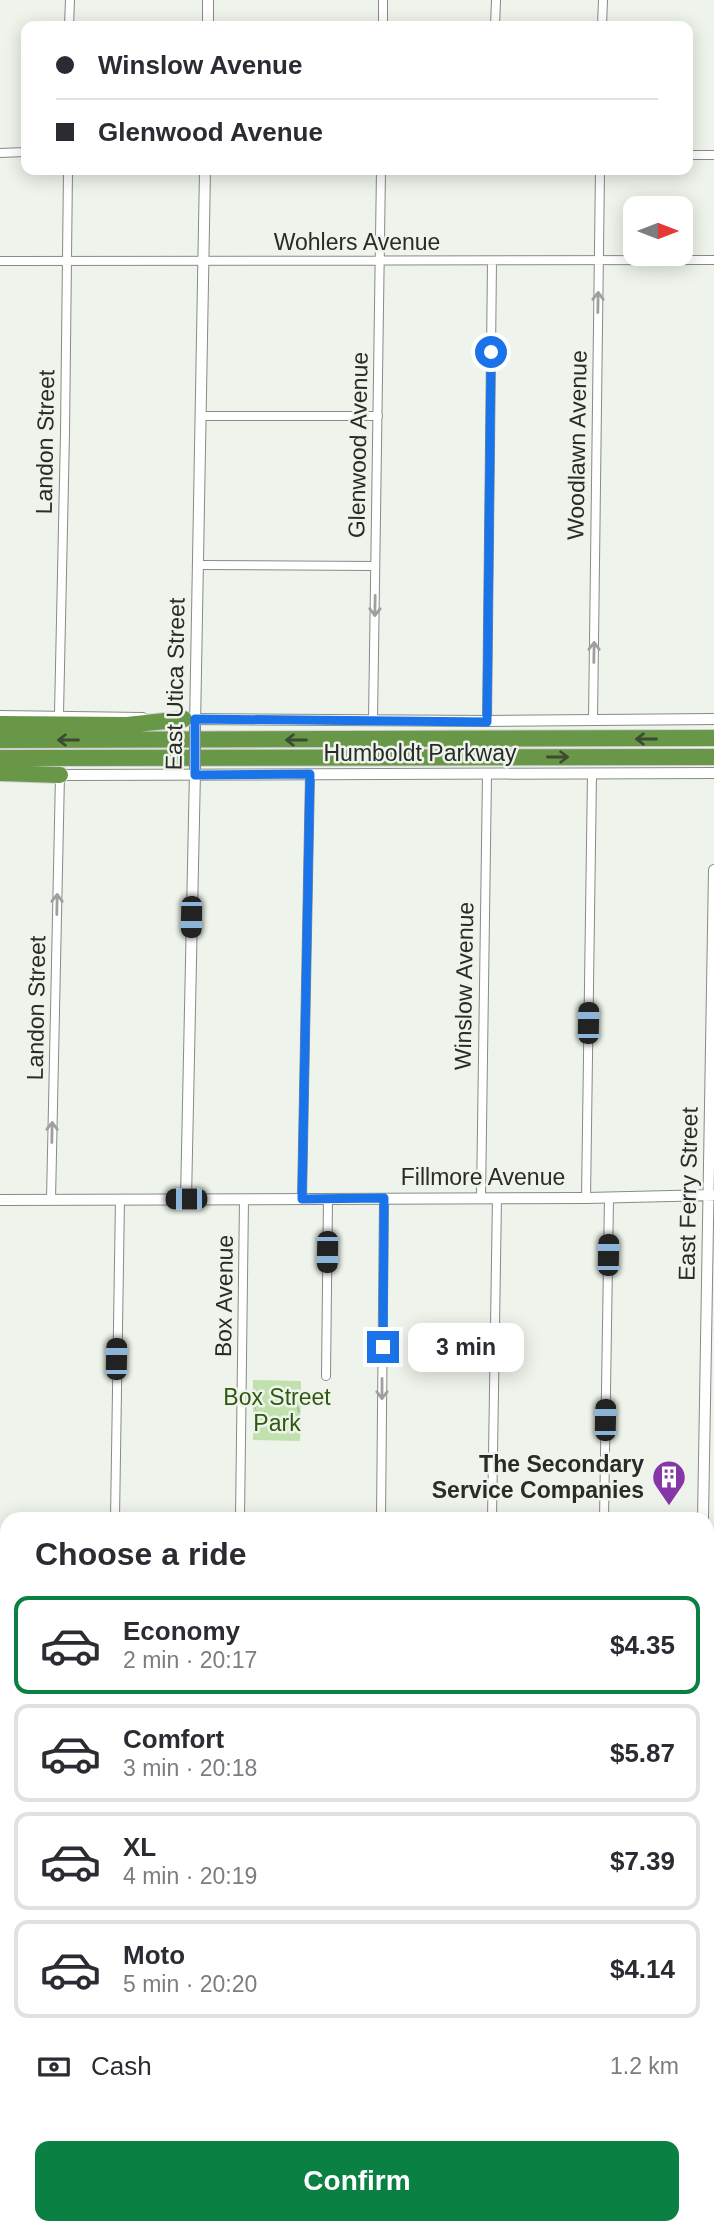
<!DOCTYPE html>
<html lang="en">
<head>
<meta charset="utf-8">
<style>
  :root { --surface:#fff; --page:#f7f7f7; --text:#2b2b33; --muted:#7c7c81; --line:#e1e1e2; --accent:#0b8043 }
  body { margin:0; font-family:Helvetica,sans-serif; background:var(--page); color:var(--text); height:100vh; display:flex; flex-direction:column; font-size:26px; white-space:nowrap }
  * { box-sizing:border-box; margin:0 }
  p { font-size:23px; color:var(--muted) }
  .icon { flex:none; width:38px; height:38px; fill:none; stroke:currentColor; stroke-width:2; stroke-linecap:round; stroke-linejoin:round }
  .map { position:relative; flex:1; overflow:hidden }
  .details { position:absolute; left:0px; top:1512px; width:714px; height:723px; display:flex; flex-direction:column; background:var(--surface); border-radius:21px 21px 0 0; box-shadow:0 4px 18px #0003 }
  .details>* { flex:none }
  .top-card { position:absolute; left:21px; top:21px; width:672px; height:154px; border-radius:14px; box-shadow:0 4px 18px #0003; display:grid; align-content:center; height:154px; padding:0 35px; background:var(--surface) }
  .needle { width:46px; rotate:90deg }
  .buttons { position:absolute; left:623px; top:196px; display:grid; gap:14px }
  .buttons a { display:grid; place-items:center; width:70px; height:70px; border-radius:14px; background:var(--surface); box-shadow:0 4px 18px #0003; font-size:35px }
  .end { position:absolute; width:32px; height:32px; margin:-16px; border:9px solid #1a73e8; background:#fff; box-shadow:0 0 0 4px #fff }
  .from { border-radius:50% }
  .bubble { position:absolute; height:49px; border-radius:14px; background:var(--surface); box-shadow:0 4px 18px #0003; font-size:23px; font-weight:600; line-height:49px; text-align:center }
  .car { position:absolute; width:21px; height:42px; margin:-21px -10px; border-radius:9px; box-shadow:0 0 5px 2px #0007; background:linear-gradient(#222 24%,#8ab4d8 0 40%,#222 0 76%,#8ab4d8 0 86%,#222 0) }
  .top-card b { display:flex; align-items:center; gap:24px; height:66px; font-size:26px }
  .top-card b+b { border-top:2px solid var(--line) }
  .top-card i { width:18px; height:18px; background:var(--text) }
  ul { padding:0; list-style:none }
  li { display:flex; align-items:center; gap:21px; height:98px; margin:0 14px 10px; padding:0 21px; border:4px solid var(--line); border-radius:14px }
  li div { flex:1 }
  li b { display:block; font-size:26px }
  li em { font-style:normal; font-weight:600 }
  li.selected { border-color:var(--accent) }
  li>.icon { width:63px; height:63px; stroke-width:1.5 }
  h2 { padding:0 35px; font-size:32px; line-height:84px }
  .pay { display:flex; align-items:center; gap:18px; height:77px; padding:0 35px; font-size:26px }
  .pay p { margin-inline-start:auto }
  .cta { display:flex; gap:14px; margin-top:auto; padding:14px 35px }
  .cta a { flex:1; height:80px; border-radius:14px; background:var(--accent); color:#fff; font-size:28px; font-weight:600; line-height:80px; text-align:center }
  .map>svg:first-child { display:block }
</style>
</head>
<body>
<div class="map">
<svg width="714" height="2234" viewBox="0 0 714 2234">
  <defs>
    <pattern id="park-tufts" width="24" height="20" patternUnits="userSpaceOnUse" patternTransform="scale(1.75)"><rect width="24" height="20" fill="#c0e0ad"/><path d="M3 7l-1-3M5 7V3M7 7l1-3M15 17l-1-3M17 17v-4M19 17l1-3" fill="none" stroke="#a5c095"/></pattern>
  </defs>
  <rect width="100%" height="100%" fill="#eef4eb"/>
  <path fill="url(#park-tufts)" d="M253 1380 301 1381 300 1441 253 1440Z"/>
  <path fill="#c0e0ad" d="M256 1381H278V1412L256 1411Z"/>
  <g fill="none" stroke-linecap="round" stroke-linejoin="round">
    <g stroke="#868c84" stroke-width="10">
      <path id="minor" d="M69 26 70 0
        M383 26V0
        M495 26 496 0
        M602 26 603 0
        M0 153 26 152
        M688 155H714
        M0 261 714 260
        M200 416H378
        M198 565 375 566
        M59 714 65 433 68 170
        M0 715 143 717
        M593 720 600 170
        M373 721 381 170
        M487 721 492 261
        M481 1198 487 775
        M586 1198 592 774
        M302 1199 310 774
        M51 1200 60 775H57
        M326 1376 328 1198
        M115 1519 120 1199
        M240 1519 244 1199
        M381 1519 384 1198
        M492 1519 497 1198
        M604 1519 609 1198
        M707 1770H714
        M707 1873H714
        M0 1894H7
        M105 2234V2228
        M228 2234 229 2228"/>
    </g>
    <g stroke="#868c84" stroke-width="12">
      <path id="tertiary" d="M208 26V0
        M188 719 487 721 714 719
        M195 727 205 170
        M60 775 714 773
        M186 1199 195 771
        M0 1200 586 1198 714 1195
        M703 1519 714 870
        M692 2234V2228"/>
    </g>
    <g stroke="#d0d0d0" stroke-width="18">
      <path id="motorway" d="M0 724 127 725 184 719
        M0 740 714 738
        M0 758 714 757
        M0 773 60 775"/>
    </g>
    <use href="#minor" stroke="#fff" stroke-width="8"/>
    <use href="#tertiary" stroke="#fff" stroke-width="10"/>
    <use href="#motorway" stroke="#689748" stroke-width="16"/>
    <path stroke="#868a84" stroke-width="2.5" stroke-dasharray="10 5" stroke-linecap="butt" d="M707 2184 714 2180
      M573 2234 594 2228
      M590 2234 612 2228"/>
    <g stroke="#868c84" stroke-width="12" stroke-linecap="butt">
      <path id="tertiary-bridge" d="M195 769V727"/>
    </g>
    <use href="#tertiary-bridge" stroke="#fff" stroke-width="10"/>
  </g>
  <defs><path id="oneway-shaft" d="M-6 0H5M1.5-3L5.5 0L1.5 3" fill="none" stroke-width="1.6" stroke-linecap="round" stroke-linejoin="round" transform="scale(1.75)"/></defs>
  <g stroke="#9fa09e">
    <use href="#oneway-shaft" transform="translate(598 302) rotate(-89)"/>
    <use href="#oneway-shaft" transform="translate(375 606) rotate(91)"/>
    <use href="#oneway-shaft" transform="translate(594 652) rotate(-89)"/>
    <use href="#oneway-shaft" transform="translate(57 904) rotate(-89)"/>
    <use href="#oneway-shaft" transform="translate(52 1132) rotate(-89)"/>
    <use href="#oneway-shaft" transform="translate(382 1389) rotate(90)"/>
  </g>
  <g stroke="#3c4b32">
    <use href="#oneway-shaft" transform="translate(646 739) rotate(180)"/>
    <use href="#oneway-shaft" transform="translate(68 740) rotate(-180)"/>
    <use href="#oneway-shaft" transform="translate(296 740) rotate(180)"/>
    <use href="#oneway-shaft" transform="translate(558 757)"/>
  </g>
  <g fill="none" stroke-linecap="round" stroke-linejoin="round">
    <path stroke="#1a73e8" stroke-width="9" d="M383 1347 384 1198 302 1199 310 774 195 775V719L487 722 491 352"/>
  </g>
  <defs>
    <g id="building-pin" transform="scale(1.75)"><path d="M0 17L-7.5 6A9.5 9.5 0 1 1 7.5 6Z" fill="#8636a7" stroke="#eef4eb"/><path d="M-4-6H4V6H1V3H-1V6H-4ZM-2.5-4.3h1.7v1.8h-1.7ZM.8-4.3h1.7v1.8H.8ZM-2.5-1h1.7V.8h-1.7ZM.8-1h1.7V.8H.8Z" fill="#fff"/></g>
  </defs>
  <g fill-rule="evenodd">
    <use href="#building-pin" x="669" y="1477"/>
  </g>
  <g text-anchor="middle" stroke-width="5" stroke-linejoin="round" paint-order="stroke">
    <g font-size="23" fill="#292b28" stroke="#eef4eb">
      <text x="357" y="250">Wohlers Avenue</text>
      <text transform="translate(45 442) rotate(-89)" y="8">Landon Street</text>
      <text transform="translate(358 445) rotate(-89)" y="8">Glenwood Avenue</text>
      <text transform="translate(577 445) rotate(-89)" y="8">Woodlawn Avenue</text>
      <text transform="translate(175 684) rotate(-89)" y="8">East Utica Street</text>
      <text x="420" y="761">Humboldt Parkway</text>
      <text transform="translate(464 986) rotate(-89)" y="8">Winslow Avenue</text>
      <text transform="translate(36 1008) rotate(-89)" y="8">Landon Street</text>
      <text x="483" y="1185">Fillmore Avenue</text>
      <text transform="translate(688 1194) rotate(-89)" y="8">East Ferry Street</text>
      <text transform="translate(224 1296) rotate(-89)" y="8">Box Avenue</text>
    </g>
    <g font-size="23" fill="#30590e" stroke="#eef4eb">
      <text x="277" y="1405">Box Street<tspan x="277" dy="26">Park</tspan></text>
    </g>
    <g font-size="23" font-weight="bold" fill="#292b28" stroke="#eef4eb" text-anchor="end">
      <text x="644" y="1472">The Secondary<tspan x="644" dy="26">Service Companies</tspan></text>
    </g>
  </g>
</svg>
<div class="buttons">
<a><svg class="needle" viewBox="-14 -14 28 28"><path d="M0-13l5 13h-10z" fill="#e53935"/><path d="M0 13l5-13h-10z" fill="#7c7c81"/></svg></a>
</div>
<i class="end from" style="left:491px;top:352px"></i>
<i class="end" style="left:383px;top:1347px"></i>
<div class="bubble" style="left:408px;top:1323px;width:116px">3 min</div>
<i class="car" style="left:191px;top:917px;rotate:181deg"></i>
<i class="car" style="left:588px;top:1023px;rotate:1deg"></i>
<i class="car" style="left:186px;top:1199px;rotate:270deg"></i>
<i class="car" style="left:327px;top:1252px;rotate:181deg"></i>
<i class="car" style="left:608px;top:1255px;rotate:1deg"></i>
<i class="car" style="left:116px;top:1359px;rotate:1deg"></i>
<i class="car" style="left:605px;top:1420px;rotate:1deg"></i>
<div class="top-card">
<b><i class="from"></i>Winslow Avenue</b>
<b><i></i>Glenwood Avenue</b>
</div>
<section class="details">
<h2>Choose a ride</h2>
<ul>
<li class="selected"><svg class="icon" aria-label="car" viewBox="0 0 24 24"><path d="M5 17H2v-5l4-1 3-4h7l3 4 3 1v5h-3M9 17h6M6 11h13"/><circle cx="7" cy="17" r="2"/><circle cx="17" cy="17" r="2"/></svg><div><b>Economy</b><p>2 min · 20:17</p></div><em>$4.35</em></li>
<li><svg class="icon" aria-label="car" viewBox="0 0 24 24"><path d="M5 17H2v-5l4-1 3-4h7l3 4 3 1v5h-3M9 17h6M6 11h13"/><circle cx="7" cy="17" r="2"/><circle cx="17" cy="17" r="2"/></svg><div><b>Comfort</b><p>3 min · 20:18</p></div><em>$5.87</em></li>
<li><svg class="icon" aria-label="car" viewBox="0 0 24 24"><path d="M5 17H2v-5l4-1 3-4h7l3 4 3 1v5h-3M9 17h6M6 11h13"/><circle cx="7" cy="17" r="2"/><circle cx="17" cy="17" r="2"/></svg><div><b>XL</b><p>4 min · 20:19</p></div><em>$7.39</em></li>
<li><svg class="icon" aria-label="car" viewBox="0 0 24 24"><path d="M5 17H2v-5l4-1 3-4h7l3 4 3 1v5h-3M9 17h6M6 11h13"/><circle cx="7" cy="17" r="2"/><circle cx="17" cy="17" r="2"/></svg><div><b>Moto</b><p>5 min · 20:20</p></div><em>$4.14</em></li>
</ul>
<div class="pay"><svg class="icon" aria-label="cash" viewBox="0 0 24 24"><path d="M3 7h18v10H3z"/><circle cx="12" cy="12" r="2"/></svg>Cash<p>1.2 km</p></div>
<div class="cta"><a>Confirm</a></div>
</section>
</div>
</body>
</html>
